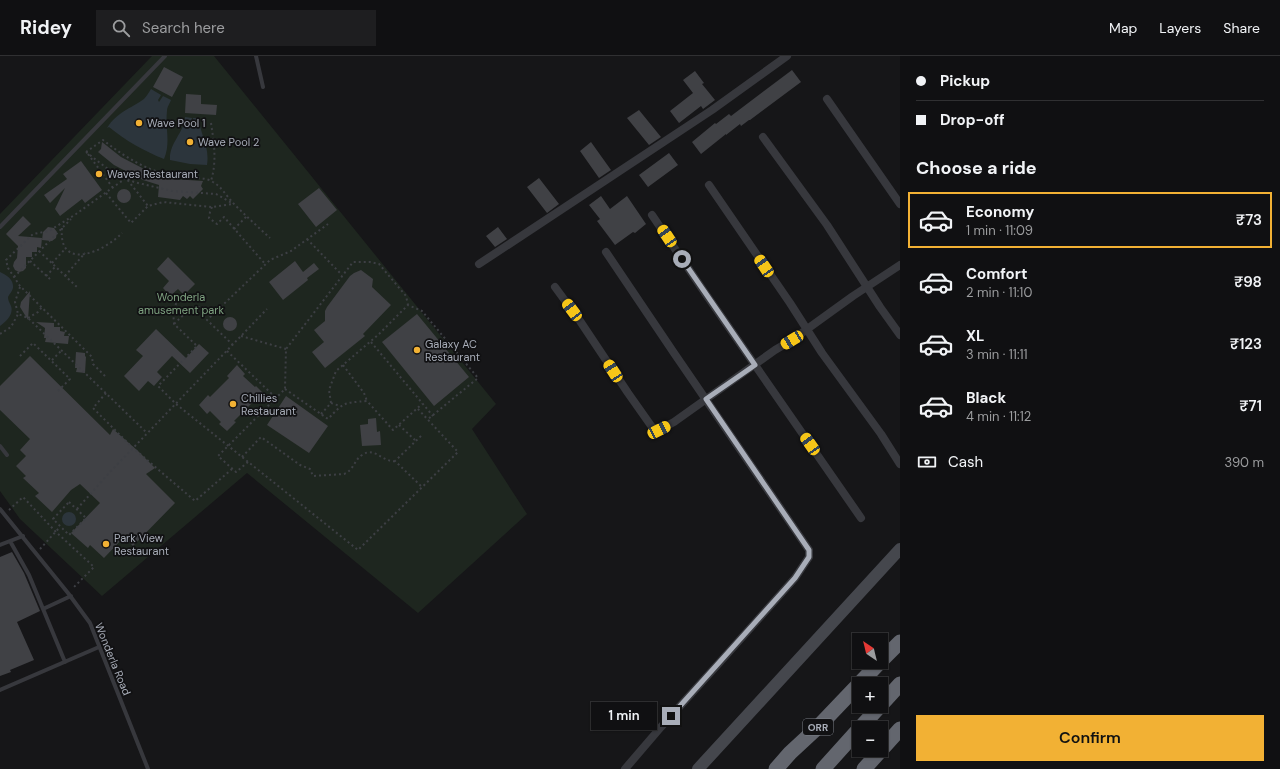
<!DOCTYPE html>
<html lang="en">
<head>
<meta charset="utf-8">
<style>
  :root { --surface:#101012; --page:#1e1e20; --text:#f1f3f6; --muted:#9c9d9f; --line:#303032; --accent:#f2b134 }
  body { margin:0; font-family:"DM Sans",sans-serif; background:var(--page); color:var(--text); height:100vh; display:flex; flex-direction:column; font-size:15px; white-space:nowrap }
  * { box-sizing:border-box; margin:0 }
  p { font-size:13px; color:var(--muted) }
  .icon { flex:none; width:22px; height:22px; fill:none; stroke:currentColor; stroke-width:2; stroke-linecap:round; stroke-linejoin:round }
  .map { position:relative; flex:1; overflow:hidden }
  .side { display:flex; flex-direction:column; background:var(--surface); width:380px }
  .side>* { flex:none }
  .guide { display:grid; align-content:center; height:88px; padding:0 16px; background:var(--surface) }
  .needle { width:26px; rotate:325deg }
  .buttons { position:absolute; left:852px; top:577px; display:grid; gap:8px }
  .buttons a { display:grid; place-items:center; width:36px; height:36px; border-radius:0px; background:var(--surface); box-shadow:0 1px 3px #0004,0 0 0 1px var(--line); font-size:20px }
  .end { position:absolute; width:18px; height:18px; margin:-9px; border:5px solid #a8adb8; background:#111; box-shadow:0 0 0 2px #111 }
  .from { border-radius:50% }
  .bubble { position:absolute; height:28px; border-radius:0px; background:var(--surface); box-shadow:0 1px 3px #0004,0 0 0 1px var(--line); font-size:13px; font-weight:600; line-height:28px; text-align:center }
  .car { position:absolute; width:12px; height:24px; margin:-12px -6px; border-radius:5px; box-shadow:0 0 3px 1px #0007; background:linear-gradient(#f5c518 24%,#345 0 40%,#f5c518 0 76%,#345 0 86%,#f5c518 0) }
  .guide b { display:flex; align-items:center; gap:14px; height:38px; font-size:15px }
  .guide b+b { border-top:1px solid var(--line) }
  .guide i { width:10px; height:10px; background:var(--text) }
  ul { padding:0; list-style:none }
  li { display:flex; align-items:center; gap:12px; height:56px; margin:0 8px 6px; padding:0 8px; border:2px solid transparent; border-radius:0px }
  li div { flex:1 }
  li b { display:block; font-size:15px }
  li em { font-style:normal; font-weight:600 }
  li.current { border-color:var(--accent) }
  li>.icon { width:36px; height:36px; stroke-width:1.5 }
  h2 { padding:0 16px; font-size:18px; line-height:48px }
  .pay { display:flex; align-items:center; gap:10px; height:44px; padding:0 16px; font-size:15px }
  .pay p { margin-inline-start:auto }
  .button { display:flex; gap:8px; margin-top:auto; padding:8px 16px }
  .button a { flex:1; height:46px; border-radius:0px; background:var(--accent); color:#111; font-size:16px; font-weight:600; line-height:46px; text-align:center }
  header { display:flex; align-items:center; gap:24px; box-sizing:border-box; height:56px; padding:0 20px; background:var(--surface); border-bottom:1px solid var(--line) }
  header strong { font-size:19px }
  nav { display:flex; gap:22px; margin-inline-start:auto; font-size:14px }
  .search { width:280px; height:36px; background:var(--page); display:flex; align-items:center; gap:10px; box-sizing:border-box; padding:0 14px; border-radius:0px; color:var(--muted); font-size:15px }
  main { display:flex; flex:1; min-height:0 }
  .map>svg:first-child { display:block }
</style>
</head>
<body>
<header>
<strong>Ridey</strong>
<div class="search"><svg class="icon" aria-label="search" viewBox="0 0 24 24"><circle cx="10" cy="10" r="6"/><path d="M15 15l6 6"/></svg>Search here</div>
<nav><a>Map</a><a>Layers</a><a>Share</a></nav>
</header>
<main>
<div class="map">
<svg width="900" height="713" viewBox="0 0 900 713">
  <rect width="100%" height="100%" fill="#161618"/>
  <path fill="#1e261f" d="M152 0H214L496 348 472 373 527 458 418 557 247 417 102 540 20 463 0 435V158Z"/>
  <path fill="#2c353c" d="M151 33 161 39 158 44 159 46 163 40 171 44C170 47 167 51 167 55 165 73 171 86 164 103 144 95 126 85 109 71L107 72C117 56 130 53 144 43 147 40 149 36 151 33Z
    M185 61 192 62 191 67H193V62H199C200 79 210 90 207 109L190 108 170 104C169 87 184 77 185 61Z
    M0 216C7 219 14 224 13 232 12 236 9 238 8 241 8 244 9 246 11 250 14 258 6 266 0 270Z
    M62 463a7 7 0 1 1 14 0a7 7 0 1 1-14 0Z"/>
  <path fill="#404145" d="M164 11 183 21 172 41 153 31Z
    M792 14 801 26 750 64H749L741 70 740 68 726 79V78L701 98 692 86 715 67 716 68 729 58 731 60Z
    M695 15 704 27 702 28 715 44 703 53 701 50 679 67 670 55 693 37 683 24Z
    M186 38 201 39V48L217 49 216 59 185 57Z
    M639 54 661 81 649 89 627 62Z
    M102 86 121 101 148 115 173 123 203 125 201 130 203 133 193 143 190 140 187 143 183 140 180 144 158 141 159 129 143 124 114 109 98 96 101 93Z
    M591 86 611 114 599 122 580 95Z
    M669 97 678 109 648 131 639 119Z
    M81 105 102 134 85 147 82 143 60 160 55 153 65 132 50 147 44 139 67 123 63 118Z
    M539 122 559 148 547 157 527 131Z
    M319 132 337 154 316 171 298 148Z
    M117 140a7 7 0 1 1 14 0a7 7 0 1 1-14 0Z
    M601 140 610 153 627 140 646 168 635 177 633 176 615 189 597 165 600 163 589 149Z
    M23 160 31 168 18 180 42 182 41 192 37 191V196H32V201H26V212L23 215 19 216 15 214 13 210 14 206 17 202 18 190 6 178Z
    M48 171 54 172 57 176 56 182 52 185 42 184 43 176Z
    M498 171 507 183 495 191 486 180Z
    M168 201 195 228 184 239 178 233 170 240 163 232 169 225 157 213Z
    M295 205 303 216 314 207 319 213 307 222 308 224 283 244 269 226Z
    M361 214 373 223 372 231 391 249 363 278 365 280 325 312 312 296 324 286 314 274 325 265V255L327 251 350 220 354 217Z
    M30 235 28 264 20 251 21 246Z
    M417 258 469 321 434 350 382 286Z
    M223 268a7 7 0 1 1 14 0a7 7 0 1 1-14 0Z
    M36 266 54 267V271H60V275L65 276 64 280H69L68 288 45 286 46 282H44L45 272Z
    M156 273 186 302 199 288 209 297 190 317 172 300 157 316 162 321 154 330 148 325 139 335 124 320 143 300 136 294Z
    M76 296 85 297V300L86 301 85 317 76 316 77 312H75Z
    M30 300 110 379 113 373 138 395 155 412 146 418 175 447 133 490 124 481 104 502 90 489 88 492 71 477 100 447 80 428 71 434 52 456 35 440 39 437 23 422 26 420 16 410 26 400 20 394 30 383 0 354V330Z
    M237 309 245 318 243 320 255 331 256 330 264 338 255 347 254 345 234 365 236 366 227 375 219 368 221 366 210 355 207 358 199 349 208 339 210 341 229 322 227 320Z
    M286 340 328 370 309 397 267 369Z
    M376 362 377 376 380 375 381 389 362 390 360 369 368 368V363Z
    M12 496 24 517 40 555 17 566 34 604 10 614 11 616 0 620V501Z"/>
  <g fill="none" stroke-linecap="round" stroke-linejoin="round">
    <path stroke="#3d3f44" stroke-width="2" stroke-dasharray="2 3" stroke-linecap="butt" d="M211 67C214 87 217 105 211 125
      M86 96 103 84C126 102 150 117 180 121 191 123 203 120 213 126 222 131 227 141 234 148 246 160 258 171 270 182
      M86 96 109 114 134 126 172 135 216 138 232 147
      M88 98 113 132
      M106 137 131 167 148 150 163 146 212 151 233 148
      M212 151 210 156 209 162 217 168 224 161 266 209
      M62 172C58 216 104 196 122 177
      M234 173 247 160
      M307 183 342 219
      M39 195 78 232
      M30 205 50 223
      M52 207 66 192
      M46 220 55 211
      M65 220 85 197
      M14 221 71 163
      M20 231 15 246 18 258 28 262 147 377
      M179 243 173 253 174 268 197 290 158 330 176 348 358 494 458 396 417 352
      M28 262 38 256 42 251
      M174 268C192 251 191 247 216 255
      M0 278 11 271 18 258
      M241 280 286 293
      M371 286 433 360
      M233 289 207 264 270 204 291 195 328 168
      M227 295 276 342
      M20 300 33 287 70 323 57 336
      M52 304 62 294
      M343 309 364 337 367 345
      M105 320 93 308 92 301 20 230 8 212 6 204 33 178 49 175 76 158 126 122 148 150
      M285 333 328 363C344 346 343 347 367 345L393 374 422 348
      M106 337 93 352 133 392 195 445 232 413
      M331 347 340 350
      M321 358 331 347 329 334 336 315 378 279 408 249 422 255 478 322 427 364
      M399 369 416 385
      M421 380 395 405 422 431
      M242 401 261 381 300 409 310 413 313 420 344 418C354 414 354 404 362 399 374 390 384 407 395 405
      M248 406 236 416 218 400 285 333 286 293 353 206H370L379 208 406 240 408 249
      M69 446 86 462 69 479 53 463Z
      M77 453 109 417 267 253
      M9 454 23 441 56 476 94 511 72 533
      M40 493 60 471"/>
    <path stroke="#37383d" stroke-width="4" d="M256 0 263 31
      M0 171 165 0
      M0 390 7 399
      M0 453 68 537 90 567 148 713
      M10 485 29 519 65 606
      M0 489 23 480
      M43 553 71 540
      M0 634 99 591"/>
    <path stroke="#37383d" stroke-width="8" d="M827 43 900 148
      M763 81 827 169 880 251 900 279
      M709 129 790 247 822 297 881 378 900 408
      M652 159 705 237 861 462
      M606 196 674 297 809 494V501L795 522 720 606 661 671 625 713
      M479 208 712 54 787 0
      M555 231 580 265 628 337 652 371 659 374 674 366 775 294 792 284 853 240 900 209"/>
    <path stroke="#45474d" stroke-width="12" d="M698 713 900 493"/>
    <path stroke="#63666e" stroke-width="15" d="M881 605 900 586
      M881 649 900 628
      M860 672 880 650
      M776 713 790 697 817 672 880 606
      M823 713 859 673
      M864 713 900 673"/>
  </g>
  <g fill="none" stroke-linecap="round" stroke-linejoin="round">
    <path stroke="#a8adb8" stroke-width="5" d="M671 660 795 522 809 501V494L706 343 755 309 682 203"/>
  </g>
  <g fill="#f2b134" stroke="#111113" stroke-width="1.5">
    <circle cx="139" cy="67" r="4"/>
    <circle cx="190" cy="86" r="4"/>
    <circle cx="99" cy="118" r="4"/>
    <circle cx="417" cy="294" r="4"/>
    <circle cx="233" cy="348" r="4"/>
    <circle cx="106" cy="488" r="4"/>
  </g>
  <g text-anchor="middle" stroke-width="3.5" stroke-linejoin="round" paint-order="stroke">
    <rect fill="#111113" stroke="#7b7e86" stroke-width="1" x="803" y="663" width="30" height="16" rx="3"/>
    <g font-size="10" font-weight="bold" fill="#a8adb8">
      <text x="818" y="675">ORR</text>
    </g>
    <g font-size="11" fill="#a8adb8" stroke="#111113" text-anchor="start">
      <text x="147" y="71">Wave Pool 1</text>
      <text x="198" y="90">Wave Pool 2</text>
      <text x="107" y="122">Waves Restaurant</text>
      <text x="425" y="292">Galaxy AC<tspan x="425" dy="13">Restaurant</tspan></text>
      <text x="241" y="346">Chillies<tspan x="241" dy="13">Restaurant</tspan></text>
      <text x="114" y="486">Park View<tspan x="114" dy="13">Restaurant</tspan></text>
    </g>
    <g font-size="11" fill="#7fa381" stroke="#111113">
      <text x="181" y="245">Wonderla<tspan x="181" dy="13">amusement park</tspan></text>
    </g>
    <g font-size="11" fill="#a8adb8" stroke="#111113">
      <text transform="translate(113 603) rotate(68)" y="4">Wonderla Road</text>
    </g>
  </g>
</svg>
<div class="buttons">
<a><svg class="needle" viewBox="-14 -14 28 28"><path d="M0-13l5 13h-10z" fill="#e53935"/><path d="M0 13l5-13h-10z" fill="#9c9d9f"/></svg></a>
<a>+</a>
<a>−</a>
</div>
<i class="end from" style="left:682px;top:203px"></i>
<i class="end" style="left:671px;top:660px"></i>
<div class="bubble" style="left:591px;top:646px;width:66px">1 min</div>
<i class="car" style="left:667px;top:180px;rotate:326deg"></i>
<i class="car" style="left:764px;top:210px;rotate:326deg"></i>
<i class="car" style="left:572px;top:254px;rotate:323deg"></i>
<i class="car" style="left:792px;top:284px;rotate:239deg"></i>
<i class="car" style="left:613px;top:315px;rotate:327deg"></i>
<i class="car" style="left:659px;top:374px;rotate:63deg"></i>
<i class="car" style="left:810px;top:388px;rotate:325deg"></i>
</div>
<section class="side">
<div class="guide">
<b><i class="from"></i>Pickup</b>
<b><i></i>Drop-off</b>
</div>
<h2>Choose a ride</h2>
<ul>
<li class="current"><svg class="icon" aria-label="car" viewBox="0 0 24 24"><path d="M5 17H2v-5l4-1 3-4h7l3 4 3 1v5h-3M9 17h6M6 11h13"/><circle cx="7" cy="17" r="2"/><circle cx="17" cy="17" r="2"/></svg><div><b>Economy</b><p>1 min · 11:09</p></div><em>₹73</em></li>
<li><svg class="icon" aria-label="car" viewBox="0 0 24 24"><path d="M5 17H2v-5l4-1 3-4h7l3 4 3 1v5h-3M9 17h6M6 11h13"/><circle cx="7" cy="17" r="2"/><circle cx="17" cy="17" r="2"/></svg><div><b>Comfort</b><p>2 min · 11:10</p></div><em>₹98</em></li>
<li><svg class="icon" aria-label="car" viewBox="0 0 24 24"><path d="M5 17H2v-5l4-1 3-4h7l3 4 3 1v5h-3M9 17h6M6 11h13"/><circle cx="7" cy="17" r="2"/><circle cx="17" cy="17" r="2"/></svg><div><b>XL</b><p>3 min · 11:11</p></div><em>₹123</em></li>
<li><svg class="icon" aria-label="car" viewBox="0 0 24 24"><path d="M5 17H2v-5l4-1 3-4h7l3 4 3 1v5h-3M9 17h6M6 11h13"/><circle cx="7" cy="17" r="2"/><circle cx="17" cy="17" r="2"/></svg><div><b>Black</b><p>4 min · 11:12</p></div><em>₹71</em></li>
</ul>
<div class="pay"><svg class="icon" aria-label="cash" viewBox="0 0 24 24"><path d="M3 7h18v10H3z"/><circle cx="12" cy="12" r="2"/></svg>Cash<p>390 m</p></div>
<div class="button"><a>Confirm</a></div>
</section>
</main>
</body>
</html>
